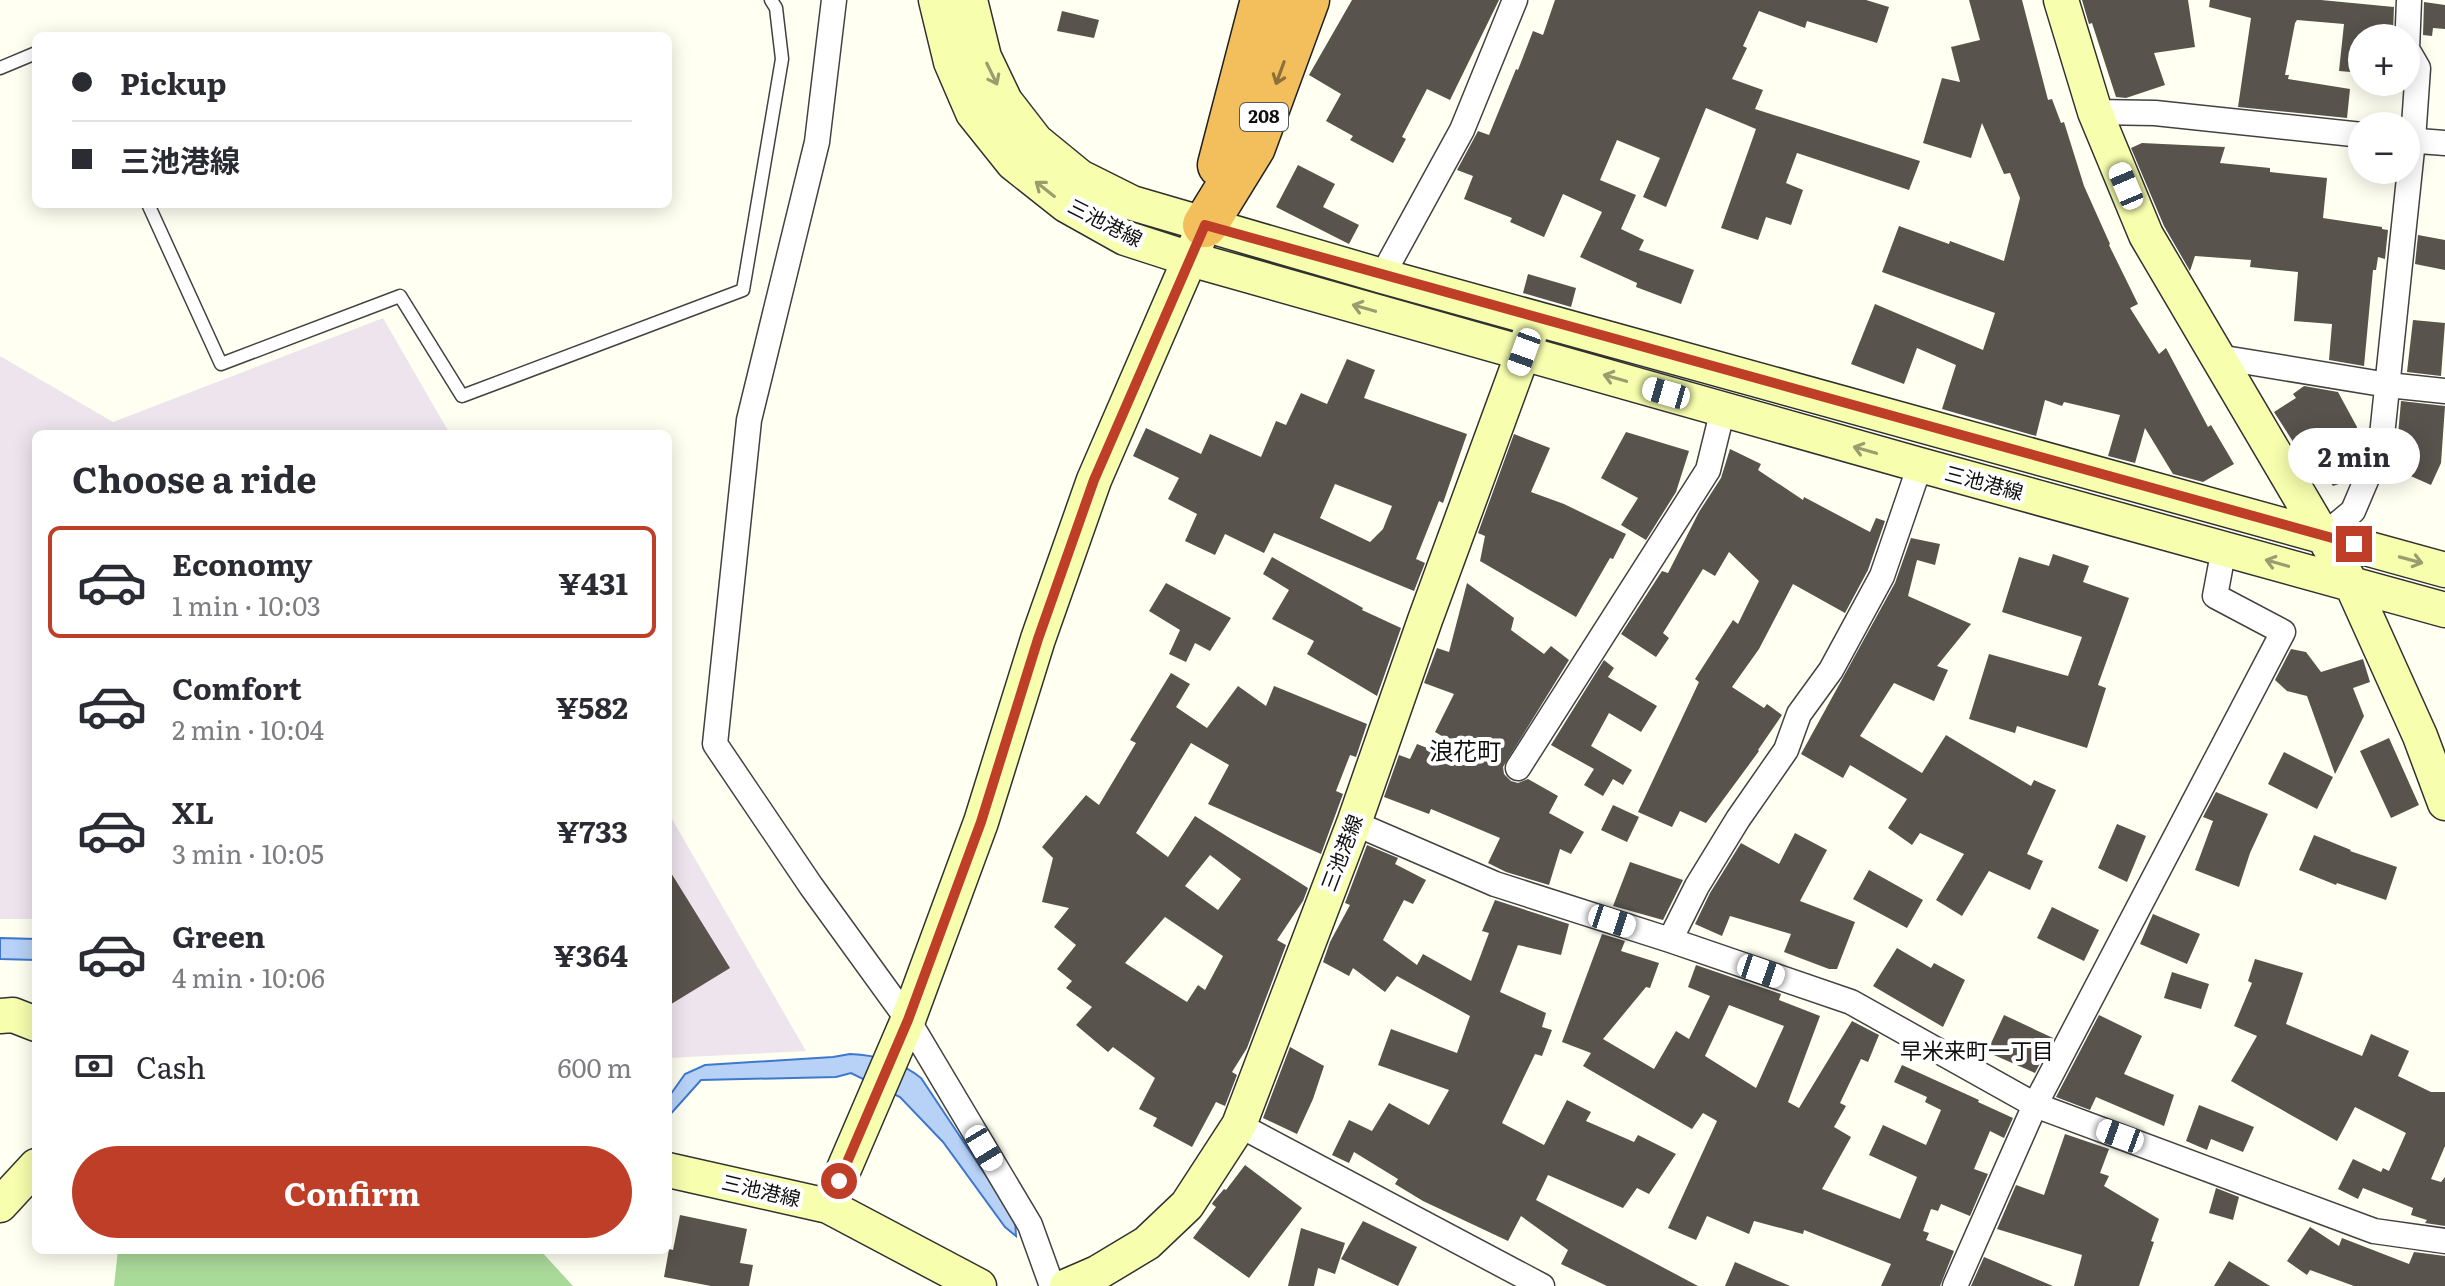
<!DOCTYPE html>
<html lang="en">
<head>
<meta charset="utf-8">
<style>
  :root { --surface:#fff; --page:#f2f2f3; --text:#2b2b33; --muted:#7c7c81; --line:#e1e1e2; --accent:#bf3e27 }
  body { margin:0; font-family:Literata,"Noto Sans JP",serif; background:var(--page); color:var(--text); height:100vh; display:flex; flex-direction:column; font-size:30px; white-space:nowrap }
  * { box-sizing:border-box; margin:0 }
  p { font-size:26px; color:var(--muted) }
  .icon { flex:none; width:44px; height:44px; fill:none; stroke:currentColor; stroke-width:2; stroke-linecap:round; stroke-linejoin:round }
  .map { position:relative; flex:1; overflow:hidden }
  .side { position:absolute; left:32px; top:430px; width:640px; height:824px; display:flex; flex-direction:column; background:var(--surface); border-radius:12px; box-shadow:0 4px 20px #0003 }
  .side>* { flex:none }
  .banner { position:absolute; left:32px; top:32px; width:640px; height:176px; border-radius:12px; box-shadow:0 4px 20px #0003; display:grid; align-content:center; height:176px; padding:0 40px; background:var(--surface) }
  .buttons { position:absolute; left:2348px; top:24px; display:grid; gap:16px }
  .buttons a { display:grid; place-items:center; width:72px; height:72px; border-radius:50%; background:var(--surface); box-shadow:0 4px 20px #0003; font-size:40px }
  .end { position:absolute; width:36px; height:36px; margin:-18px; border:10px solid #bf3e27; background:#fff; box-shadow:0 0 0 4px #fff }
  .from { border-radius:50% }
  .bubble { position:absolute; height:56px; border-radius:28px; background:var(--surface); box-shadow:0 4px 20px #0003; font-size:26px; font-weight:700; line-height:56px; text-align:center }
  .car { position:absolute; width:24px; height:48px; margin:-24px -12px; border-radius:10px; box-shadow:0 0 6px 2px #0007; background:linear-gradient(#fff 24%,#345 0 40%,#fff 0 76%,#345 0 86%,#fff 0) }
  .banner b { display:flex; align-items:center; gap:28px; height:76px; font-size:30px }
  .banner b+b { border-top:2px solid var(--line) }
  .banner i { width:20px; height:20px; background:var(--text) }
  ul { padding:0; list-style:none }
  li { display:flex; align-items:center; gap:24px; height:112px; margin:0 16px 12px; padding:0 24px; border:4px solid transparent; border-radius:12px }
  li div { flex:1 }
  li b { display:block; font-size:30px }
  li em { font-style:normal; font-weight:700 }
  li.current { border-color:var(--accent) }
  li>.icon { width:72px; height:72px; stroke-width:1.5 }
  h2 { padding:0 40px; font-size:36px; line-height:96px }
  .pay { display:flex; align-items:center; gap:20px; height:88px; padding:0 40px; font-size:30px }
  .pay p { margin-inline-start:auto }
  .primary-button { display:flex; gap:16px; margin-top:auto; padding:16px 40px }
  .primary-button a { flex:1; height:92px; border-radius:48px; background:var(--accent); color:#fff; font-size:32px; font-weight:700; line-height:92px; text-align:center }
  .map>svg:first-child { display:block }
</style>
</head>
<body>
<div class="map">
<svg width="2445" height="1286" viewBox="0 0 2445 1286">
  <rect width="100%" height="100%" fill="#fffff2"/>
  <path fill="#eee4ed" d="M383 318 450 434H36V919H0V356L113 422Z
    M668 812 806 1051 668 1058Z"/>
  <path fill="#aada9a" d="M118 1250H540L573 1286H114Z"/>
  <path fill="#b7d2f6" stroke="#3e77cd" stroke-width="2" d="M0 938 36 939V960L0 959Z
    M850 1054C876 1055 900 1061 921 1078L1015 1219 1016 1236 1005 1227 943 1142 900 1097 851 1073 836 1077 701 1080 668 1117V1098L685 1074 705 1065 833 1057Z"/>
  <path fill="#58534c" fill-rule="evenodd" d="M1352 0H1499L1450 100 1427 89 1402 137 1406 139 1393 163 1350 140 1353 136 1326 121 1341 94 1309 75Z
    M1555 0H1866L1889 7 1877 43 1807 21 1805 28 1759 11 1743 46 1747 48 1732 79 1763 90 1755 109 1920 161 1909 190 1797 153 1786 183 1803 190 1791 225 1766 217 1758 240 1721 228 1756 129 1706 108 1666 207 1643 197 1660 158 1617 140 1600 180 1636 195 1621 229 1644 240 1639 250 1694 270 1681 304 1636 287 1637 283 1580 257 1602 212 1563 194 1544 237 1510 222 1512 218 1464 199 1473 176 1457 170 1478 131 1489 135 1516 69 1518 70 1533 31 1543 35Z
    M1969 0H2022L2048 100 2052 99 2061 123 2064 122 2084 186 2110 244 2109 245 2138 304 2130 308 2159 354 2166 348 2208 427 2211 425 2234 464 2203 482 2173 474 2145 428 2135 463 2108 456 2120 415 2064 402 2062 406 2045 400 2036 436 1942 409 1956 365 1917 348 1904 384 1851 364 1875 304 1983 350 1995 313 1882 272 1899 226 1949 244 1950 241 2004 261 2020 198 2010 173 2004 174 1982 123 1971 158 1923 143 1942 78 1960 82 1951 47 1980 40Z
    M2082 0H2188L2195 47 2154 53 2165 85 2126 98 2116 97 2092 23 2089 24Z
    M2210 0H2321L2394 7 2393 32 2391 38H2362V73L2339 71 2344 24 2297 20 2295 23 2285 75H2289L2288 79 2350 89 2347 118 2238 107 2251 18 2209 7Z
    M2424 2 2445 5V29L2433 28 2432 36 2423 35Z
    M1062 11 1099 20 1094 38 1057 31Z
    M2142 143 2225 147 2220 163 2270 168V172L2327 178 2323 218 2382 227V229L2388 230 2385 259 2378 257 2376 270H2373L2364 366 2329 360 2332 324 2294 321 2298 272 2250 267 2251 260 2195 256 2190 271 2164 226 2131 148Z
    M1298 165 1335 184 1323 207 1359 225 1349 244 1276 207Z
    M2418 235 2445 240V270L2415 264Z
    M1528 274 1576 288 1571 307 1523 293Z
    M2413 320 2445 323 2441 376 2407 372Z
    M1347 359 1375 370 1364 398 1467 434 1443 503 1439 501 1416 559 1425 563 1414 591 1274 533 1264 553 1225 534 1215 555 1185 541 1197 514 1168 499 1179 478 1133 456 1146 428 1201 454 1210 434 1261 457 1276 421 1286 425 1301 393 1327 404ZM1335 484 1392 506 1383 529 1370 542 1320 518Z
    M2304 386 2338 392 2357 427 2355 467 2350 480 2333 486 2316 463 2308 465 2274 412 2296 398 2293 394Z
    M2401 401 2445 406 2441 463 2431 485 2388 466 2398 435Z
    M1626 432 1689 451 1676 492 1646 540 1621 525 1638 498 1601 478Z
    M1514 434 1550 448 1531 492 1564 504 1626 534 1613 559 1610 558 1576 617 1480 561 1485 536 1478 533Z
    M1730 449 1761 464 1758 470 1803 500 1804 497 1870 532 1876 518 1885 521 1868 570 1845 613 1793 584 1759 649 1732 687 1764 708 1767 704 1782 715 1758 750 1759 751 1706 823 1680 811 1672 827 1638 812 1699 682 1695 679 1733 620 1738 624 1759 581 1729 552 1715 576 1703 569 1663 633 1669 638 1656 657 1621 634 1662 571 1668 573 1699 512 1721 478Z
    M1911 538 1940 544 1935 565 1917 560 1908 596 1971 624 1937 666 1948 670 1934 701 1894 683 1860 736 1922 773 1946 735 2031 786 2034 780 2056 790 2027 854 2043 861 2030 890 1989 871 1962 916 1936 900 1964 854 1920 833 1912 845 1888 828 1907 799 1850 765 1843 778 1801 754 1895 583Z
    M2053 554 2089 566 2083 582 2129 598 2098 685 2106 688 2087 748 2017 726 2015 733 1969 719 1989 654 2068 676 2082 637 2002 612 2019 557 2049 566Z
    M1272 557 1363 608 1362 610 1401 628 1377 696 1307 654 1314 641 1272 619 1289 590 1263 574Z
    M1166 583 1231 618 1210 651 1195 643 1186 662 1169 654 1180 630 1149 611Z
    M1467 583 1514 618 1511 630 1544 654 1551 646 1569 660 1503 767 1504 774 1511 781 1518 783 1528 779 1558 796 1549 813 1584 832 1571 854 1560 849 1549 885 1506 872 1488 863 1500 838 1431 809 1429 814 1384 797 1399 755 1410 759 1417 744 1440 753 1447 739 1435 732 1454 694 1424 683 1437 648 1449 652Z
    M2291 649 2306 652 2321 672 2363 659 2370 682 2353 688 2364 716 2335 774 2307 696 2287 691 2275 680Z
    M1604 660 1614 668 1608 677 1657 706 1641 732 1609 713 1591 746 1632 770 1623 785 1613 779 1603 796 1584 785 1594 769 1551 745Z
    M1171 673 1190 684 1176 707 1207 728 1238 686 1266 706 1274 686 1367 724 1356 757 1350 755 1336 791 1343 794 1321 854 1208 804 1229 765 1191 743 1136 833 1168 857 1195 816 1308 888 1303 901 1277 940 1286 945 1247 1048 1232 1072 1237 1075 1225 1106 1216 1102 1192 1147 1153 1126 1157 1118 1139 1109 1155 1078 1113 1047 1108 1052 1076 1025 1092 1007 1066 988 1072 981 1057 969 1076 945 1054 927 1069 908 1042 902 1053 858 1042 847 1086 795 1099 805 1136 743 1130 740ZM1210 855 1241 879 1218 910 1185 886ZM1165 917 1223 956 1205 990 1198 985 1187 1002 1125 963Z
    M2389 738 2419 805 2391 818 2360 751Z
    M2284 752 2333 777 2317 809 2268 784Z
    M2216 792 2268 814 2250 853 2239 887 2195 870 2213 821 2203 817Z
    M1613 805 1639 817 1627 842 1601 830Z
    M2117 824 2146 836 2127 882 2098 868Z
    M1795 833 1827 850 1800 901 1855 922 1837 969H1829L1784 952 1791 934 1730 916 1722 936 1695 924 1710 893 1741 843 1779 864Z
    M2314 835 2351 850 2350 851 2397 867 2386 900 2337 883 2336 885 2299 870Z
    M1367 845 1398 858 1395 864 1426 880 1413 904 1404 900 1383 940 1417 965 1423 954 1471 981 1489 933 1482 931 1495 900 1569 924 1561 955 1518 945 1500 992 1546 1013 1542 1027 1552 1030 1542 1056 1535 1054 1502 1123 1544 1145 1567 1100 1591 1112 1586 1121 1634 1142 1638 1135 1676 1154 1649 1194 1637 1188 1623 1208 1548 1175 1536 1200 1698 1286H1607L1561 1264 1568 1250 1521 1216 1508 1241 1423 1201 1395 1184 1398 1179 1354 1152 1349 1163 1332 1155 1349 1120 1372 1131 1389 1103 1429 1125 1449 1090 1378 1065 1391 1029 1457 1053 1470 1016 1397 976 1385 992 1353 968 1349 976 1323 962 1330 942 1350 905 1345 903Z
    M1630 862 1683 880 1663 920 1613 906Z
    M668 868 730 968 668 1006Z
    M1869 870 1923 900 1907 928 1853 899Z
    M2052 907 2099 930 2084 961 2037 938Z
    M2153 914 2200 934 2187 964 2140 944Z
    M1602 934 1625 941 1621 951 1659 963 1650 988 1646 987 1603 1039 1654 1069 1676 1031 1689 1039 1710 996 1688 987 1696 965 1781 994 1779 1000 1820 1016 1788 1102 1799 1108 1852 1021 1879 1035 1868 1062 1861 1059 1840 1103 1846 1106 1834 1127 1851 1137 1822 1189 1900 1219 1917 1177 1869 1155 1883 1125 1926 1145 1941 1110 1925 1102 1927 1097 1894 1082 1902 1065 1979 1100 1978 1102 2013 1118 2004 1138 1990 1131 1974 1169 1988 1174 1970 1216 1941 1204 1938 1211 1931 1209 1923 1231 1929 1233 1926 1240 1954 1251 1940 1286H1881L1891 1264 1804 1230 1803 1234 1754 1221 1749 1234 1707 1216 1696 1240 1668 1228 1717 1121 1703 1113 1692 1129 1583 1066 1591 1053 1562 1042ZM1729 1005 1784 1026 1756 1088 1705 1056Z
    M1897 948 1931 968 1934 963 1965 980 1943 1027 1873 986Z
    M2255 959 2303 973 2286 1024 2362 1056 2371 1034 2409 1051 2398 1076 2431 1092H2445V1146L2431 1179 2441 1182 2445 1177V1226L2425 1223 2427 1220 2411 1215 2413 1208 2363 1188 2358 1199 2338 1189 2353 1159 2381 1172 2383 1168 2389 1171 2406 1133 2355 1107 2337 1141 2231 1081 2257 1036 2234 1026 2252 983 2248 981Z
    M2172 972 2209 984 2201 1009 2164 998Z
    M2004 1015 2053 1038 2035 1073 1987 1052Z
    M2099 1015 2142 1036 2124 1074 2174 1095 2164 1126 2096 1097 2090 1110 2056 1097Z
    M1290 1047 1324 1066 1313 1099 1297 1134 1263 1118Z
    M2199 1105 2254 1127 2243 1152 2211 1139 2207 1150 2186 1141Z
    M2065 1134 2109 1149 2100 1173 2109 1176 2104 1186 2159 1219 2151 1241 2154 1242 2139 1286H2074L2082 1255 1997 1229 2016 1185 2044 1195Z
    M1245 1165 1302 1208 1249 1278 1193 1238 1216 1207 1212 1204 1213 1202 1224 1189 1226 1190Z
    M2216 1188 2239 1197 2233 1220 2209 1213Z
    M680 1215 747 1229 740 1263 753 1265 749 1286H711L664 1277 669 1249 673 1250Z
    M1363 1221 1417 1247 1398 1286 1341 1259Z
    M2310 1227 2339 1246 2342 1238 2409 1264 2414 1252 2445 1256V1286H2354L2310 1270 2307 1275 2287 1261Z
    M1301 1228 1345 1243 1335 1274 1318 1268 1314 1286H1288Z
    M1984 1257 2053 1286H1971Z
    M2229 1261 2270 1286H2214Z
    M1735 1262 1790 1286H1725Z"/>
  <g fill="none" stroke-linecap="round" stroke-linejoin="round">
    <g stroke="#424242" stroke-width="15">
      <path id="lane" d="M0 68 36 53
        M148 204 221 364 400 296 462 396 743 290 782 59 776 8 771 0"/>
    </g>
    <g stroke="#424242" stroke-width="27">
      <path id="street" d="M834 0 817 142 749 420 715 744 811 886 908 1020 1030 1225 1052 1286
        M2095 112 2155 113 2362 135
        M2406 140 2445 143
        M1382 276 1462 130 1515 0
        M2218 357 2388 385 2445 391
        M2323 536 2353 511 2381 445 2413 140 2418 68 2407 49 2409 0
        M1518 768 1708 470 1723 409
        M1354 823 1495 884 1670 940 1851 1002 2035 1105 2374 1231 2445 1241
        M1670 940 1697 886 1738 819 1786 750 1799 714 1831 670 1882 576 1920 465
        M1239 1125 1542 1286
        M1955 1286 2035 1105 2283 632 2215 596 2224 548"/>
    </g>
    <g stroke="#313131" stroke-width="37">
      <path id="secondary" d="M936 0 951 62 973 113 1013 163 1066 205 1125 238 1190 259 1920 465 2445 610
        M970 0 984 57 1005 101 1036 141 1080 177 1132 203 1382 276 2445 570
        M2061 0 2095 112 2146 235 2352 585 2420 736 2445 803
        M0 1016 13 1015 36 1024
        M668 1170 828 1206 979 1286
        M0 1205 36 1166
        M828 1206 908 1020 981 822 1038 639 1094 480 1198 240
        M1067 1286 1097 1273 1147 1243 1187 1205 1239 1125 1354 823 1425 620 1531 331"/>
    </g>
    <g stroke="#202020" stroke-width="47">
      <path id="highway" d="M1220 165 1263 0
        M1205 225 1253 147 1307 0"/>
    </g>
    <use href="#lane" stroke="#fff" stroke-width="12"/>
    <use href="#street" stroke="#fff" stroke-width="24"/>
    <use href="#secondary" stroke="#f7feae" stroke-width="34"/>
    <use href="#highway" stroke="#f3bf5c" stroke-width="44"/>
  </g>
  <defs><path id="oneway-shaft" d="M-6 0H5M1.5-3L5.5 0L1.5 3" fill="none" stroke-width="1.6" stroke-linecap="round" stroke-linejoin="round" transform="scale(2)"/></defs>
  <use stroke="#8c7039" href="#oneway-shaft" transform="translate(1280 73) rotate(110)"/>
  <g stroke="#9a9e6e">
    <use href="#oneway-shaft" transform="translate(992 74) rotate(64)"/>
    <use href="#oneway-shaft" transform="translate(1045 189) rotate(-142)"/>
    <use href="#oneway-shaft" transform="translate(1364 308) rotate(-164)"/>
    <use href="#oneway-shaft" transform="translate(1615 378) rotate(-164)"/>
    <use href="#oneway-shaft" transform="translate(1865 450) rotate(-164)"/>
    <use href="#oneway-shaft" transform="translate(2411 560) rotate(15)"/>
    <use href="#oneway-shaft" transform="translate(2277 563) rotate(-164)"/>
  </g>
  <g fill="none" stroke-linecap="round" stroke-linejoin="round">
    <path stroke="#bf3e27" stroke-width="10" d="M839 1181 908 1020 981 822 1038 639 1094 480 1205 225 2354 544"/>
  </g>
  <g text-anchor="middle" stroke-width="8" stroke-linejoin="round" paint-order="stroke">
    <rect fill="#fff" stroke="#575757" stroke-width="2" x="1240" y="103" width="48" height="28" rx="6"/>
    <g font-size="18" font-weight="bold" fill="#0f0f0f">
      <text x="1264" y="123">208</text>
    </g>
    <g font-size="20" fill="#0f0f0f" stroke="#fff">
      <text transform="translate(1105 223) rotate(27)" y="7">三池港線</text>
      <text transform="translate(1984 483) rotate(15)" y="7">三池港線</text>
      <text transform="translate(1342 853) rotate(-69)" y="7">三池港線</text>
      <text transform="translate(761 1191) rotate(13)" y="7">三池港線</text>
    </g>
    <g font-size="22" fill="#0f0f0f" stroke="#fff">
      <text x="1977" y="1059">早米来町一丁目</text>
    </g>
    <g font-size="24" fill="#0f0f0f" stroke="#fff">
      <text x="1465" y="760">浪花町</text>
    </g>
  </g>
</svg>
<div class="buttons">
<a>+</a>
<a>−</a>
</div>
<i class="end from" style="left:839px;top:1181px"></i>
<i class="end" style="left:2354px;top:544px"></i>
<div class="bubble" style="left:2288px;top:428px;width:132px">2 min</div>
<i class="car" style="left:2126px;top:186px;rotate:337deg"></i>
<i class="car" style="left:1524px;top:352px;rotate:200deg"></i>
<i class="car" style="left:1666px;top:393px;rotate:286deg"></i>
<i class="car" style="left:1612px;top:921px;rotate:108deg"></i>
<i class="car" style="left:1761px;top:971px;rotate:109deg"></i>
<i class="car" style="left:2120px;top:1136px;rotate:290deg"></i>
<i class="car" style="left:984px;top:1148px;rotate:149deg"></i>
<div class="banner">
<b><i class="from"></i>Pickup</b>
<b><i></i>三池港線</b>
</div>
<section class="side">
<h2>Choose a ride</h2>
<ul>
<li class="current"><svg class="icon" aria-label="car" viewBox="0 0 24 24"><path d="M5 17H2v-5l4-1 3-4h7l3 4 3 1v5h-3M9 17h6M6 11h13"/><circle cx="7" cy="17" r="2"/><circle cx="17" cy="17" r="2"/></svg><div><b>Economy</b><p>1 min · 10:03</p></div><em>¥431</em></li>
<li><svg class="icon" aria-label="car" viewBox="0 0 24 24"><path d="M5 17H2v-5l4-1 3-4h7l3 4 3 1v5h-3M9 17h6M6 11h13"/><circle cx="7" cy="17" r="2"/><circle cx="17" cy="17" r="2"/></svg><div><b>Comfort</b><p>2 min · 10:04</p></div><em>¥582</em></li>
<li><svg class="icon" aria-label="car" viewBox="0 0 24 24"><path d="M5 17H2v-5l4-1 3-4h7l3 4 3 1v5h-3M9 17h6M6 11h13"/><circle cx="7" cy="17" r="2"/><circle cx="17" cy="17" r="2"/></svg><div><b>XL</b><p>3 min · 10:05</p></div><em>¥733</em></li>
<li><svg class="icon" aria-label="car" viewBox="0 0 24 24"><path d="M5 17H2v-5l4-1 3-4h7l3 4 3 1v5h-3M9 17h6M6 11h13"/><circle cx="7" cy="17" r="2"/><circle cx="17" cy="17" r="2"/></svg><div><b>Green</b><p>4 min · 10:06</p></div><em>¥364</em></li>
</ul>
<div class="pay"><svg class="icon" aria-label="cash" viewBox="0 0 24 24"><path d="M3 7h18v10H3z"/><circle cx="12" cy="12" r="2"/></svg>Cash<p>600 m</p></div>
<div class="primary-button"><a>Confirm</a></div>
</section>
</div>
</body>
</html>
